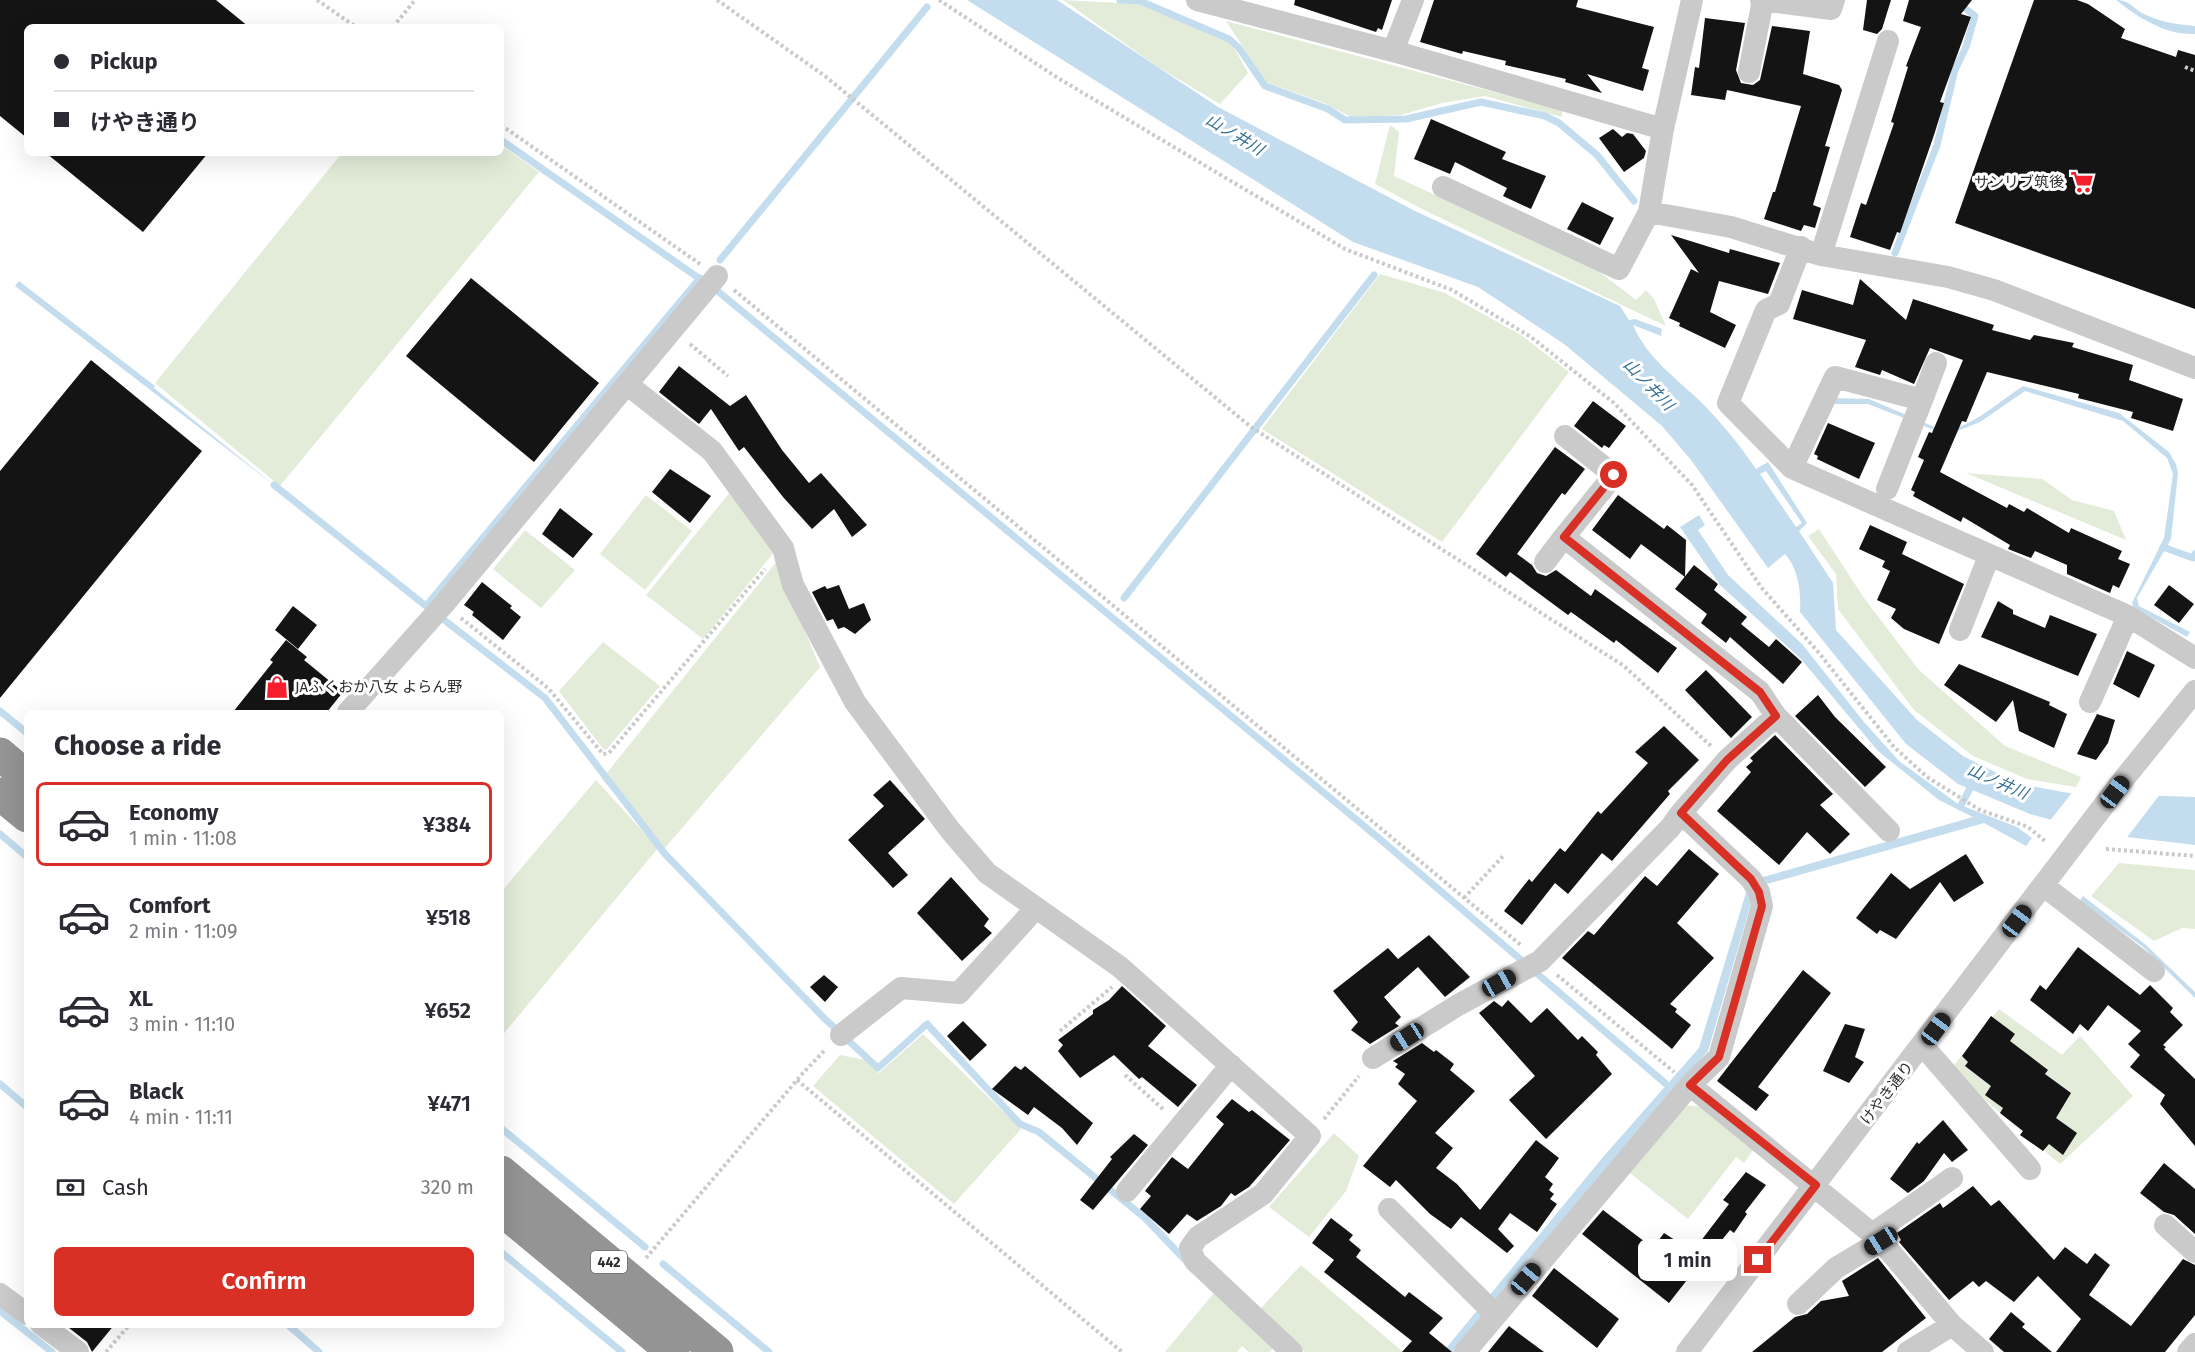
<!DOCTYPE html>
<html lang="en">
<head>
<meta charset="utf-8">
<style>
  :root { --surface:#fff; --page:#f2f2f3; --text:#2b2b33; --muted:#7c7c81; --line:#e1e1e2; --accent:#d93025 }
  body { margin:0; font-family:"Fira Sans","Noto Sans JP",sans-serif; background:var(--page); color:var(--text); height:100vh; display:flex; flex-direction:column; font-size:22px; white-space:nowrap }
  * { box-sizing:border-box; margin:0 }
  p { font-size:20px; color:var(--muted) }
  .icon { flex:none; width:33px; height:33px; fill:none; stroke:currentColor; stroke-width:2; stroke-linecap:round; stroke-linejoin:round }
  .map { position:relative; flex:1; overflow:hidden }
  .drawer { position:absolute; left:24px; top:710px; width:480px; height:618px; display:flex; flex-direction:column; background:var(--surface); border-radius:9px; box-shadow:0 6px 24px #0002 }
  .drawer>* { flex:none }
  .hud { position:absolute; left:24px; top:24px; width:480px; height:132px; border-radius:9px; box-shadow:0 6px 24px #0002; display:grid; align-content:center; height:132px; padding:0 30px; background:var(--surface) }
  .end { position:absolute; width:27px; height:27px; margin:-14px; border:8px solid #d93025; background:#fff; box-shadow:0 0 0 3px #fff }
  .from { border-radius:50% }
  .bubble { position:absolute; height:42px; border-radius:9px; background:var(--surface); box-shadow:0 6px 24px #0002; font-size:20px; font-weight:600; line-height:42px; text-align:center }
  .car { position:absolute; width:18px; height:36px; margin:-18px -9px; border-radius:8px; box-shadow:0 0 4px 2px #0007; background:linear-gradient(#222 24%,#8ab4d8 0 40%,#222 0 76%,#8ab4d8 0 86%,#222 0) }
  .hud b { display:flex; align-items:center; gap:21px; height:57px; font-size:22px }
  .hud b+b { border-top:2px solid var(--line) }
  .hud i { width:15px; height:15px; background:var(--text) }
  ul { padding:0; list-style:none }
  li { display:flex; align-items:center; gap:18px; height:84px; margin:0 12px 9px; padding:0 18px; border:3px solid transparent; border-radius:9px }
  li div { flex:1 }
  li b { display:block; font-size:22px }
  li em { font-style:normal; font-weight:600 }
  li.selected { border-color:var(--accent) }
  li>.icon { width:54px; height:54px; stroke-width:1.5 }
  h2 { padding:0 30px; font-size:27px; line-height:72px }
  .pay { display:flex; align-items:center; gap:15px; height:66px; padding:0 30px; font-size:22px }
  .pay p { margin-inline-start:auto }
  .button { display:flex; gap:12px; margin-top:auto; padding:12px 30px }
  .button a { flex:1; height:69px; border-radius:9px; background:var(--accent); color:#fff; font-size:24px; font-weight:600; line-height:69px; text-align:center }
  .map>svg:first-child { display:block }
</style>
</head>
<body>
<div class="map">
<svg width="2195" height="1352" viewBox="0 0 2195 1352">
  <rect width="100%" height="100%" fill="#fff"/>
  <path fill="#e3ecd9" d="M1063 0 1138 4 1226 40 1236 51 1248 73 1220 104 1158 67Z
    M1226 21 1562 110V117L1485 96 1442 103 1401 115 1351 117 1324 103 1266 82Z
    M1390 125 1399 132 1394 176 1597 270 1636 300 1646 290 1654 299 1666 326 1426 211 1375 184Z
    M501 145 539 172 280 486 155 383 342 153H501Z
    M1380 274 1445 293 1521 335 1569 372 1442 542 1262 429Z
    M1966 473 2042 479 2072 500 2114 511 2126 540Z
    M731 491 776 550 703 639 646 595Z
    M646 495 692 531 645 590 600 554Z
    M1819 529 1864 598 1918 669 2005 746 2081 777 2076 787 2027 779 1973 756 1914 710 1838 609 1836 574 1808 536Z
    M525 530 575 570 541 608 493 569Z
    M781 556 785 584 820 667 665 848 602 779Z
    M603 642 660 686 607 749 604 750 559 691Z
    M596 780 658 848 501 1037V892Z
    M2119 863 2195 870V929L2182 928 2154 941 2091 896Z
    M1999 1009 2062 1055 2080 1036 2133 1096 2060 1164 1950 1070Z
    M923 1034 1021 1129 954 1204 813 1086 840 1055 865 1060 879 1073Z
    M1682 1105 1709 1107 1756 1146 1744 1163 1736 1157 1688 1219 1626 1170Z
    M1334 1133 1359 1156 1346 1191 1309 1237 1269 1207Z
    M1301 1265 1403 1352H1305L1260 1309Z
    M1214 1293 1273 1348 1270 1352H1249L1242 1346 1237 1352H1165Z"/>
  <path fill="#c3ddee" fill-rule="evenodd" d="M967 0H1057L1218 107 1415 211 1620 306 1629 320 1635 319 1662 329 1661 336 1633 325C1647 358 1675 377 1700 401 1721 422 1739 444 1756 469L1768 462 1807 523 1799 531 1833 583 1836 630 1917 720 1963 756 2019 784 2069 793 2195 797V845L2101 834 2030 814 1958 784 1906 744 1800 612C1801 592 1799 570 1785 554L1768 568 1691 460 1662 426 1564 344 1478 287 1353 242ZM1766 471 1802 523 1796 527 1760 474Z
    M2116 0C2129 0 2132 7 2142 13 2159 22 2176 24 2195 26V34C2165 35 2139 18 2116 0Z
    M19 281 155 386 154 388 274 485 15 286Z
    M2023 386 2119 413 2169 452 2176 464 2178 473 2171 539 2137 598 2139 606 2190 632 2187 637 2134 608 2132 603 2164 538 2173 474 2167 458 2123 421 2025 391 1980 422 1947 435 1868 404H1833V398L1869 399 1944 431C1972 427 2000 401 2023 386Z
    M1699 515 1705 525 1698 530 1728 575 1802 644 1864 722 1899 761 1958 804 2017 827 2032 838 2026 846 1984 823 1767 884 1752 900 1708 1051 1454 1352H1443L1603 1157 1699 1048 1748 886 1759 878 1774 874 1973 817 1939 800 1878 751 1800 658 1720 585 1680 527Z
    M2083 896 2146 945 2195 992V998L2143 947 2080 901Z"/>
  <path fill="#fff" d="M2074 790 2161 793 2125 840 2100 837 2049 822Z"/>
  <g fill="none" stroke-linecap="round" stroke-linejoin="round">
    <path stroke="#c3ddee" stroke-width="7" d="M1120 0 1140 1 1229 39 1239 48 1265 86 1328 109 1345 120 1406 119 1481 102 1545 116 1559 123 1597 155 1634 201
      M501 140 720 293 1381 840 1665 1083
      M1895 253 1937 145 1955 70 1966 47 1975 16 1954 0
      M720 260 927 7
      M274 485 426 606 700 278
      M2163 547 2193 558 2195 554
      M1124 598 1374 275
      M426 606 545 698 665 854 825 1019 878 1068 927 1024 1020 1124 1039 1132 1145 1218 1187 1262
      M0 711 27 733
      M1960 807 1973 783
      M0 834 27 857
      M0 1084 27 1107
      M501 1128 645 1247
      M501 1252 622 1352
      M663 1264 769 1352
      M0 1311 52 1352
      M287 1324 319 1352"/>
  </g>
  <path fill="#141414" d="M0 0H216L249 27H27V138L0 116Z
    M1295 0H1392L1382 30 1378 28 1376 32 1294 5Z
    M1434 0H1578L1576 7 1654 27 1642 68 1649 70 1643 91 1587 74 1602 93 1565 82 1566 79 1505 65 1506 61 1463 51 1462 54 1420 42Z
    M1867 0H1891L1882 29 1877 34 1863 30Z
    M1909 0H1972L1961 14 1971 17 1940 102 1944 103 1934 135 1900 233 1897 232 1890 250 1850 237 1861 203 1866 205 1894 123 1891 122 1908 67 1906 66 1921 27 1903 21Z
    M2034 0H2077L2088 4 2125 29 2121 38 2176 57 2178 50 2195 55V309L1955 223Z
    M1705 18 1745 23 1736 70 1741 83 1753 85 1760 80 1772 26 1810 31 1803 74 1839 85 1842 90 1825 146 1830 147 1813 205 1821 208 1815 228 1804 225 1801 231 1764 219 1773 192H1775L1801 106 1727 90 1725 100 1691 95 1695 67 1699 68Z
    M1431 119 1506 152 1502 159 1546 176 1531 209 1503 196 1507 188 1455 162 1450 174 1414 159Z
    M1613 129 1622 137 1627 133 1633 134 1646 151 1644 158 1624 172 1599 138Z
    M46 153H208L143 232Z
    M1582 202 1614 218 1600 245 1567 229Z
    M1671 235 1729 253 1730 249 1780 263 1768 294 1719 281 1710 312 1736 325 1725 348 1679 326 1680 323 1669 318 1691 269 1699 273Z
    M471 278 599 383 534 462 406 356Z
    M1860 279 1906 320 1913 299 1994 325 1992 330 2030 340 2034 335 2074 343 2072 347 2133 365 2129 380 2183 399 2173 431 2131 418 2133 412 2078 398 2079 394 1987 372 1966 422 1962 421 1940 472 2007 508 2009 504 2024 512 2027 508 2069 533 2071 528 2122 551 2118 559 2130 564 2119 588 2113 585 2110 593 2067 574V565L2035 551 2031 558 2008 549 2010 545 1963 517 1961 522 1913 496 1915 492 1911 490 1924 460 1918 457 1929 432 1932 433 1963 360 1930 348 1914 384 1882 370 1880 375 1855 367 1866 340 1793 319 1802 290 1853 305Z
    M91 360 202 451 0 698V471Z
    M679 366 730 406 746 395 782 450 809 483 821 473 867 525 852 537 834 509 812 529 783 497 744 447 739 451 711 409 699 424 659 392Z
    M1593 401 1626 426 1609 448 1604 445 1602 448 1574 426Z
    M1828 423 1875 443 1859 479 1817 459 1818 456 1814 454Z
    M1555 447 1585 469 1565 495 1562 493 1517 554 1532 565 1537 573 1546 576 1556 570 1591 596 1595 589 1677 648 1658 673 1616 640 1614 643 1571 612 1568 615 1510 572 1506 577 1476 554Z
    M670 469 711 496 690 523 652 492Z
    M1618 495 1664 529 1667 525 1686 540 1685 577 1641 544 1630 559 1592 530Z
    M560 508 593 534 573 558 542 534Z
    M1870 525 1907 542 1902 554 1964 584 1939 644 1904 629 1891 618 1896 609 1877 600 1890 571 1882 567 1885 561 1859 549Z
    M1694 565 1718 584 1714 590 1747 617 1741 624 1769 647 1776 639 1802 662 1783 684 1730 637 1726 643 1701 623 1707 614 1675 589Z
    M482 582 512 606 510 608 521 617 503 640 472 615 474 612 464 605Z
    M839 585 849 609 864 603 871 620 855 634 844 627 838 629 833 619 827 621 812 592 825 586 827 589Z
    M2169 585 2194 604 2179 623 2154 605Z
    M1998 601 2013 610V614L2045 628 2050 615 2097 634 2078 676 1981 637Z
    M293 606 317 625 298 649 275 630Z
    M286 640 307 657 304 660 343 692 327 712H233L273 662 270 660Z
    M2127 651 2155 665 2139 698 2113 684Z
    M1959 664 2050 702 2049 705 2067 714 2054 748 2019 731 2013 700 1996 722 1944 685Z
    M1706 670 1752 717 1731 738 1685 690Z
    M1818 695 1835 717 1886 767 1865 787 1795 716Z
    M2097 714 2115 720 2108 743 2096 760 2077 754Z
    M1664 726 1699 760 1668 791 1670 794 1612 861 1602 853 1568 894 1555 883 1522 925 1504 911 1529 879 1532 882 1560 848 1565 852 1598 811 1601 814 1648 763 1635 752Z
    M1775 735 1833 794 1820 805 1850 834 1830 854 1807 832 1779 865 1717 811 1751 772 1746 767 1753 761 1750 758Z
    M890 780 925 819 888 853 908 875 893 888 848 840 884 806 873 795Z
    M1689 849 1719 874 1677 923 1714 958 1670 1004 1677 1009 1675 1012 1691 1025 1672 1049 1562 958 1588 931 1594 935 1645 876 1657 886Z
    M1966 854 1984 883 1954 902 1940 882 1896 939 1880 930 1877 934 1856 918 1891 873 1910 889Z
    M951 877 989 919 984 926 992 933 962 961 917 913Z
    M1429 935 1470 977 1445 997 1418 967 1384 997 1401 1017 1395 1023 1399 1026 1370 1044 1351 1030 1358 1022 1333 991 1388 948 1398 959Z
    M2078 947 2140 995 2150 985 2173 1008 2170 1012 2183 1025 2163 1045 2166 1047 2164 1049 2195 1079V1146L2160 1104 2165 1095 2130 1067 2140 1055 2128 1044 2141 1031 2108 1005 2088 1031 2080 1024 2073 1034 2030 1000 2040 985 2046 990Z
    M1803 970 1831 993 1758 1087 1769 1095 1756 1111 1717 1081Z
    M824 975 838 987 825 1002 810 987Z
    M1122 986 1166 1026 1148 1046 1197 1085 1178 1107 1142 1077 1139 1079 1114 1055 1080 1078 1058 1051 1063 1045 1058 1040 1093 1014V1010L1109 1000Z
    M1508 1000 1531 1023 1547 1008 1578 1040 1582 1036 1598 1052 1596 1055 1612 1074 1546 1139 1509 1100 1535 1076 1479 1013 1494 1001 1502 1007Z
    M1991 1016 2015 1034 2010 1041 2048 1070 2045 1074 2071 1093 2056 1118 2077 1133 2063 1155 2049 1144 2043 1151 2020 1135 2023 1131 2000 1113 2003 1108 1985 1095 1991 1086 1965 1066 1968 1062 1962 1056Z
    M963 1021 987 1045 970 1061 947 1036Z
    M1845 1024 1865 1029 1855 1057 1864 1062 1849 1083 1823 1071Z
    M1422 1043 1434 1052 1436 1050 1454 1064 1450 1070 1475 1091 1435 1133 1453 1148 1436 1168 1457 1184 1480 1210 1536 1140 1559 1158 1545 1177 1553 1184 1549 1190 1554 1194 1550 1199 1557 1204 1537 1232 1510 1213 1498 1229 1514 1246 1507 1253 1461 1217 1451 1229 1430 1214 1396 1180 1390 1187 1363 1166 1417 1101 1398 1084 1405 1074 1395 1067 1398 1064 1393 1061Z
    M1015 1066 1021 1070 1025 1066 1093 1123 1077 1145 1062 1128 1034 1107 1028 1115 992 1089Z
    M1232 1099 1249 1112 1252 1110 1290 1140 1249 1187 1235 1196 1231 1193 1221 1206 1197 1221 1187 1214 1169 1234 1140 1209 1151 1196 1145 1191 1172 1157 1188 1169 1224 1124 1216 1117Z
    M1943 1120 1968 1150 1952 1162 1944 1153 1924 1181 1908 1193 1890 1179 1917 1142 1919 1144Z
    M1134 1134 1148 1145 1093 1210 1080 1200 1112 1159 1110 1157Z
    M2164 1163 2195 1189V1234L2174 1215 2164 1212 2140 1193Z
    M1746 1172 1766 1185 1745 1212 1747 1214 1734 1233 1730 1230 1713 1251 1700 1242 1729 1204 1723 1200Z
    M1973 1186 1991 1206 1999 1200 2054 1260 2065 1247 2087 1264 2095 1253 2110 1265 2089 1295 2131 1326 2183 1259 2195 1265V1315L2165 1352H2056L2081 1319 2038 1276 2014 1302 1986 1281 1979 1287 1973 1281 1949 1300 1899 1242 1901 1240 1897 1233 1940 1203 1943 1208Z
    M1603 1210 1653 1248 1664 1233 1689 1249 1681 1262 1694 1271 1669 1303 1582 1234Z
    M1331 1218 1353 1235 1349 1240 1361 1250 1356 1257 1405 1297 1409 1292 1443 1318 1429 1333 1452 1352H1402L1412 1341 1324 1272 1334 1260 1312 1243Z
    M1878 1258 1926 1318 1882 1352H1752L1795 1317 1807 1314 1821 1301 1849 1296 1842 1281Z
    M1554 1268 1619 1319 1597 1348 1532 1296Z
    M2011 1312 2025 1324 2022 1327 2052 1352H2004L1989 1339Z
    M64 1324H115L92 1352 87 1342Z
    M1509 1326 1544 1352H1488Z"/>
  <g fill="none" stroke-linecap="round" stroke-linejoin="round">
    <path stroke="#cacaca" stroke-width="4" stroke-dasharray="3 3" stroke-linecap="butt" d="M317 0 356 27
      M717 0 825 76 1251 427 1624 666 1711 746
      M939 0 1058 78 1345 249 1452 290 1531 337 1614 403 1692 485 1761 587 1819 653 1894 747 1927 777 1980 810 2028 827 2045 841
      M393 27 415 0
      M2185 67 2195 71
      M501 125 700 264
      M734 290 1522 946
      M690 344 728 376
      M461 618 548 688 603 754 609 753 765 569
      M2106 849 2195 856
      M1464 898 1504 855
      M1557 975 1674 1072
      M1060 1031 1112 987
      M1125 1075 1165 1111
      M797 1080 1122 1352
      M1324 1119 1359 1076
      M646 1258 803 1073 825 1050
      M106 1352 130 1324"/>
    <path stroke="#cacaca" stroke-width="22" d="M1197 0 1393 51 1663 129 1692 0
      M1761 0 1831 9 1834 0
      M1393 51 1413 0
      M1749 72 1763 0
      M1443 187 1619 269 1649 212 1663 129
      M1649 212 1731 227 1821 255 1948 277 1994 290 2195 368
      M1801 247 1779 304 1766 310 1728 403 1792 468 2128 616 2195 658
      M1821 255 1888 41
      M628 385 712 451 783 548 793 585 855 702 950 830 987 873 1120 967 1310 1136 1263 1194 1198 1237 1190 1248 1195 1261 1292 1352
      M1565 436 1614 475 1564 537 1760 692 1776 716 1889 831
      M1792 468 1835 377 1922 400 1936 363
      M1887 489 1922 400
      M1545 562 1564 537
      M1960 630 1989 556
      M2090 702 2128 616
      M348 712 444 604 717 276
      M2044 886 2154 971
      M841 1035 901 988 959 993 1035 909
      M1923 1046 2030 1169
      M1373 1058 1458 1005 1540 961 1670 828 1681 813
      M1690 1085 1881 1241 1952 1325 1983 1352
      M1127 1191 1231 1065
      M1389 1209 1496 1315
      M2165 1225 2195 1252
      M1872 1234 1952 1178
      M0 1294 27 1314
      M1798 1304 1836 1268 1881 1241
      M41 1324 78 1352
      M1465 1352 1690 1085 1719 1057 1762 906 1759 892 1751 879 1681 813 1727 760 1776 716
      M1687 1352 2127 775 2195 691
      M1908 1352 1952 1325
      M2188 1352 2195 1344"/>
    <path stroke="#949494" stroke-width="33" d="M0 754 27 777
      M0 794 27 816
      M501 1172 717 1352
      M501 1209 673 1352"/>
  </g>
  <g fill="none" stroke-linecap="round" stroke-linejoin="round">
    <path stroke="#d93025" stroke-width="8" d="M1614 475 1564 537 1760 692 1776 716 1727 760 1681 813 1751 879 1759 892 1762 906 1719 1057 1690 1085 1816 1185 1758 1260"/>
  </g>
  <defs>
    <g id="supermarket-bare" transform="scale(1.8)"><path d="M-6-5.5h2.5l.6 2H6L4.5 2H-2.5L-4.4-4H-6ZM-1.5 3.2a1.3 1.3 0 1 0 .1 0ZM3 3.2a1.3 1.3 0 1 0 .1 0Z" fill="#f61d2c" stroke="#fff" stroke-width="2.5" paint-order="stroke"/></g>
    <g id="shop-bare" transform="scale(1.8)"><path d="M-5-2.5h2.3a2.7 3.5 0 0 1 5.4 0H5L5.5 6h-11ZM-1.5-2.5h3a1.5 2.3 0 0 0-3 0Z" fill="#f61d2c" stroke="#fff" stroke-width="2.5" paint-order="stroke"/></g>
  </defs>
  <g fill-rule="evenodd">
    <use href="#supermarket-bare" x="2082" y="182"/>
    <use href="#shop-bare" x="277" y="687"/>
  </g>
  <g text-anchor="middle" stroke-width="6" stroke-linejoin="round" paint-order="stroke">
    <rect fill="#fff" stroke="#6c6c6c" stroke-width="1.5" x="591" y="1251" width="36" height="22" rx="4.5"/>
    <g font-size="14" font-weight="bold" fill="#2d2d2d">
      <text x="609" y="1267">442</text>
    </g>
    <g font-size="15" fill="#2d2d2d" stroke="#fff" text-anchor="end">
      <text x="2064" y="187">サンリブ筑後</text>
      <text x="295" y="692" text-anchor="start">JAふくおか八女 よらん野</text>
    </g>
    <g font-size="15" fill="#2d2d2d" stroke="#fff">
      <text transform="translate(1887 1093) rotate(-52)" y="5">けやき通り</text>
    </g>
    <g font-size="16" font-style="italic" fill="#347097" stroke="#fff">
      <text transform="translate(1235 134) rotate(31)" y="6">山ノ井川</text>
      <text transform="translate(1649 384) rotate(46)" y="6">山ノ井川</text>
      <text transform="translate(1998 781) rotate(24)" y="6">山ノ井川</text>
    </g>
  </g>
</svg>
<i class="end from" style="left:1614px;top:475px"></i>
<i class="end" style="left:1758px;top:1260px"></i>
<div class="bubble" style="left:1638px;top:1239px;width:99px">1 min</div>
<i class="car" style="left:2115px;top:792px;rotate:37deg"></i>
<i class="car" style="left:2017px;top:921px;rotate:37deg"></i>
<i class="car" style="left:1499px;top:983px;rotate:61deg"></i>
<i class="car" style="left:1936px;top:1029px;rotate:37deg"></i>
<i class="car" style="left:1407px;top:1037px;rotate:238deg"></i>
<i class="car" style="left:1881px;top:1241px;rotate:238deg"></i>
<i class="car" style="left:1526px;top:1279px;rotate:40deg"></i>
<div class="hud">
<b><i class="from"></i>Pickup</b>
<b><i></i>けやき通り</b>
</div>
<section class="drawer">
<h2>Choose a ride</h2>
<ul>
<li class="selected"><svg class="icon" aria-label="car" viewBox="0 0 24 24"><path d="M5 17H2v-5l4-1 3-4h7l3 4 3 1v5h-3M9 17h6M6 11h13"/><circle cx="7" cy="17" r="2"/><circle cx="17" cy="17" r="2"/></svg><div><b>Economy</b><p>1 min · 11:08</p></div><em>¥384</em></li>
<li><svg class="icon" aria-label="car" viewBox="0 0 24 24"><path d="M5 17H2v-5l4-1 3-4h7l3 4 3 1v5h-3M9 17h6M6 11h13"/><circle cx="7" cy="17" r="2"/><circle cx="17" cy="17" r="2"/></svg><div><b>Comfort</b><p>2 min · 11:09</p></div><em>¥518</em></li>
<li><svg class="icon" aria-label="car" viewBox="0 0 24 24"><path d="M5 17H2v-5l4-1 3-4h7l3 4 3 1v5h-3M9 17h6M6 11h13"/><circle cx="7" cy="17" r="2"/><circle cx="17" cy="17" r="2"/></svg><div><b>XL</b><p>3 min · 11:10</p></div><em>¥652</em></li>
<li><svg class="icon" aria-label="car" viewBox="0 0 24 24"><path d="M5 17H2v-5l4-1 3-4h7l3 4 3 1v5h-3M9 17h6M6 11h13"/><circle cx="7" cy="17" r="2"/><circle cx="17" cy="17" r="2"/></svg><div><b>Black</b><p>4 min · 11:11</p></div><em>¥471</em></li>
</ul>
<div class="pay"><svg class="icon" aria-label="cash" viewBox="0 0 24 24"><path d="M3 7h18v10H3z"/><circle cx="12" cy="12" r="2"/></svg>Cash<p>320 m</p></div>
<div class="button"><a>Confirm</a></div>
</section>
</div>
</body>
</html>
